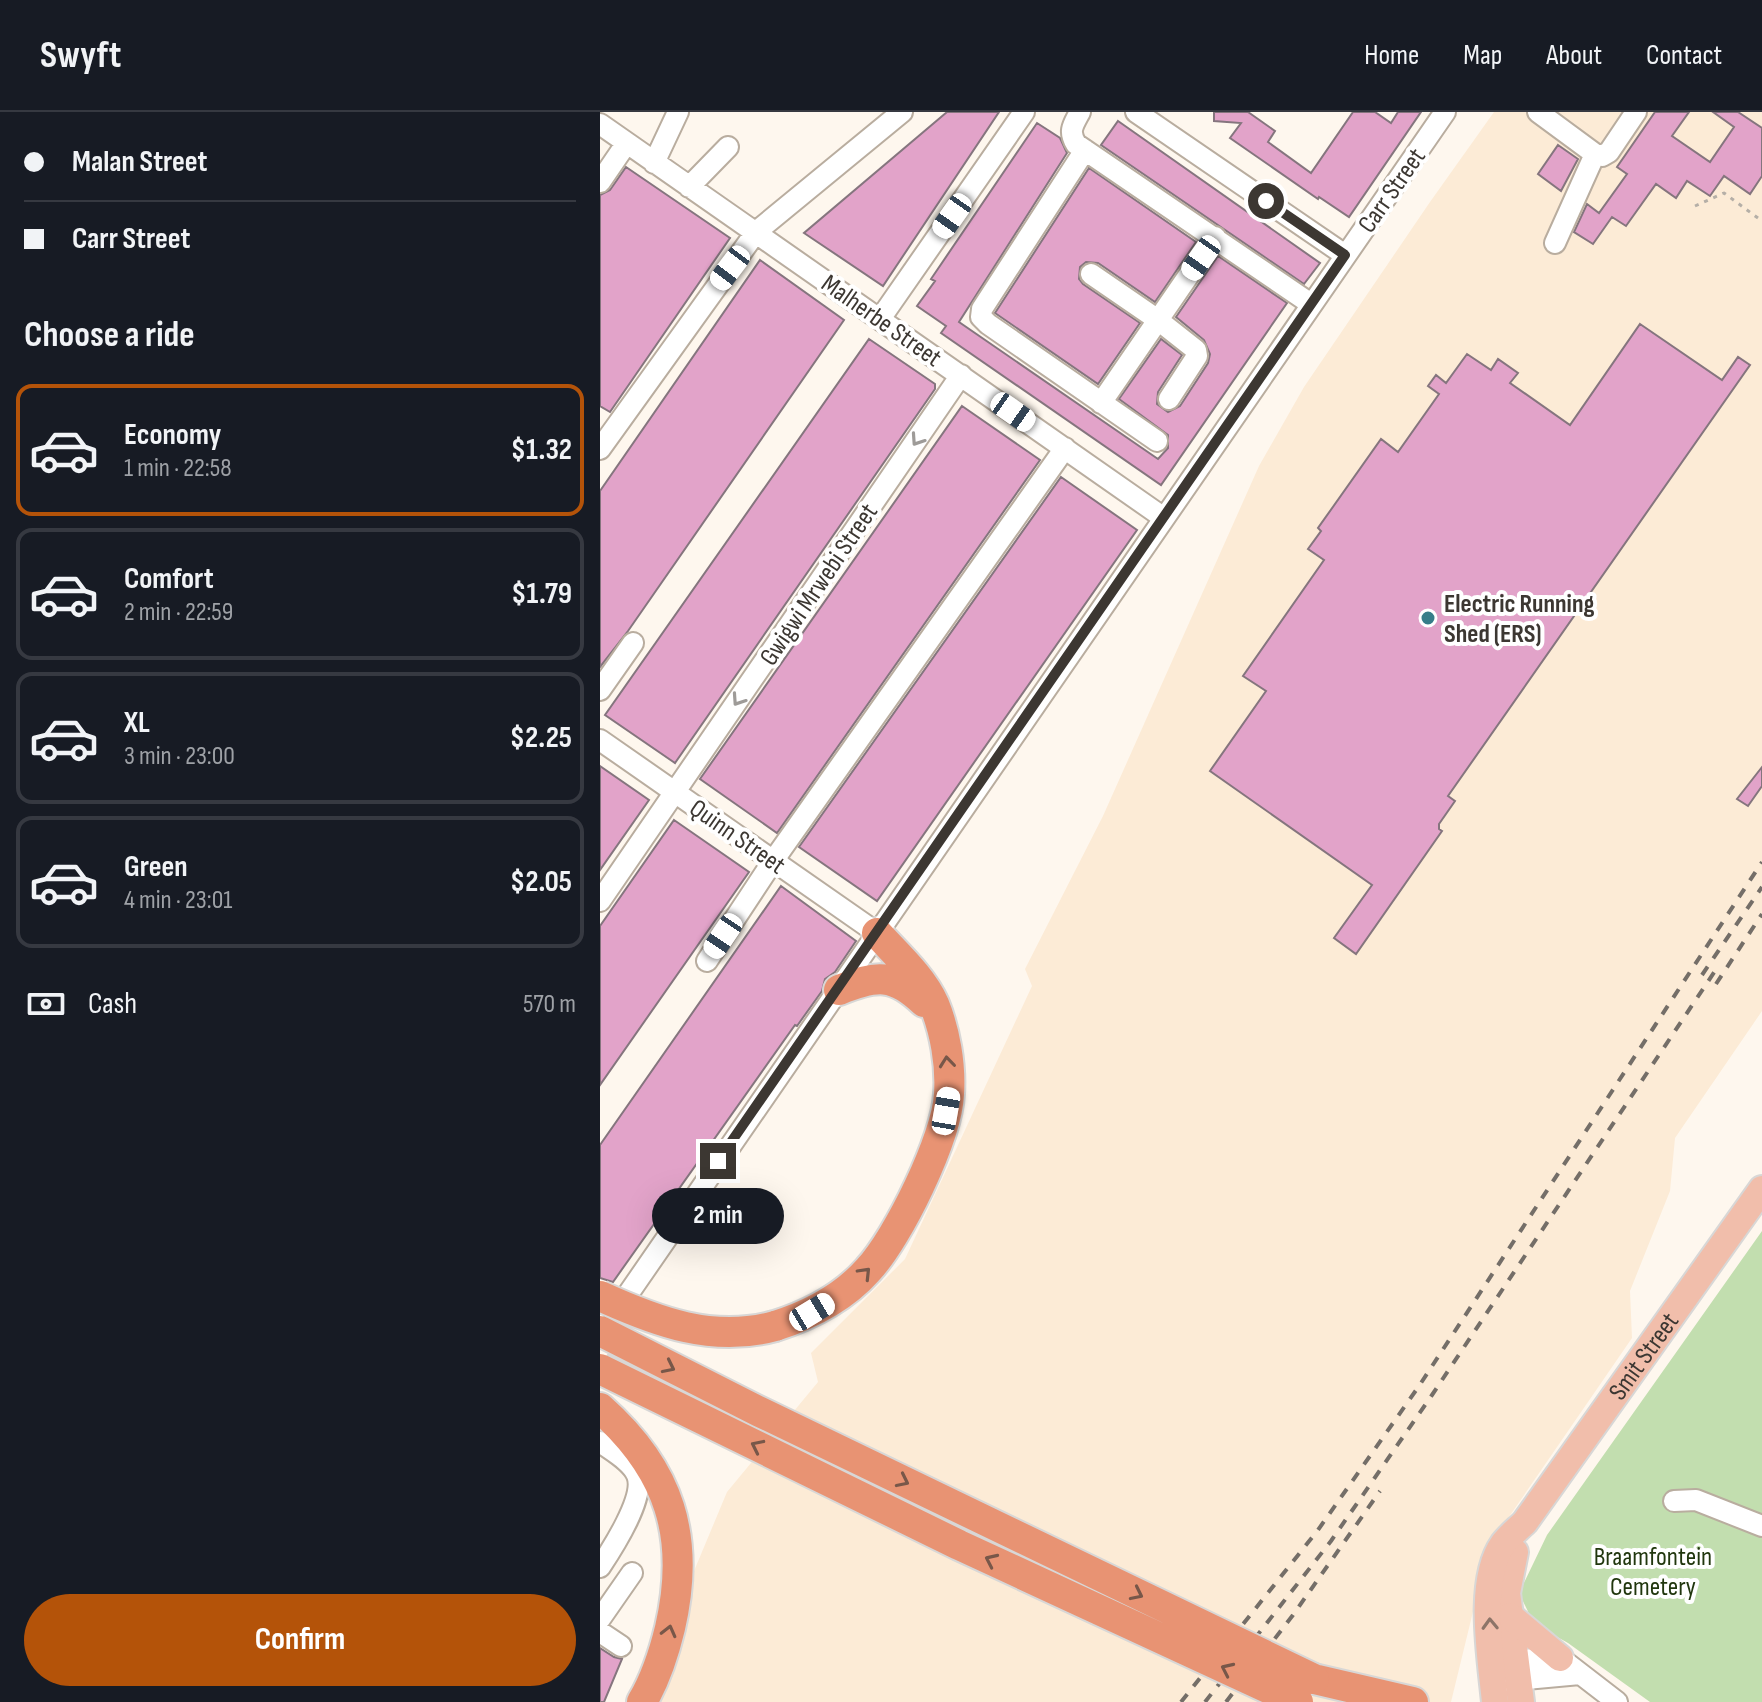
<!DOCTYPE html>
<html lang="en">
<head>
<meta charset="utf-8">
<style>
  :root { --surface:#171b24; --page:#20242c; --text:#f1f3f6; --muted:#9ea1a6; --line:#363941; --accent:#b45309 }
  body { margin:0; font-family:"Sofia Sans Condensed",sans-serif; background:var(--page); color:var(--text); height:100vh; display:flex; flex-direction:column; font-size:30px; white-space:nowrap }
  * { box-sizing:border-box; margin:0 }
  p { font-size:26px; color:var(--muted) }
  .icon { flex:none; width:44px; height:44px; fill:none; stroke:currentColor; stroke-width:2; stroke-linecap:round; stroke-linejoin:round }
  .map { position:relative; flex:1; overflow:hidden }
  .details { display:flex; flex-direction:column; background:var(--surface); width:600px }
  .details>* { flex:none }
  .hud { display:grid; align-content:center; height:176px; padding:0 24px; background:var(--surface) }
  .end { position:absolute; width:36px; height:36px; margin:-18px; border:10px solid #3c3732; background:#fff; box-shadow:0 0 0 4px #fff }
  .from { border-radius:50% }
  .bubble { position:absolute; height:56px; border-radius:28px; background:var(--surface); box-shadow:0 8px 32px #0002; font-size:26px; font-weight:700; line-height:56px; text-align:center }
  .car { position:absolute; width:24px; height:48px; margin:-24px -12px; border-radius:10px; box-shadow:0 0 6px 2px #0007; background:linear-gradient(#fff 24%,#345 0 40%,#fff 0 76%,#345 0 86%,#fff 0) }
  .hud b { display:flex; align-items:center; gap:28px; height:76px; font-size:30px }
  .hud b+b { border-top:2px solid var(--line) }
  .hud i { width:20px; height:20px; background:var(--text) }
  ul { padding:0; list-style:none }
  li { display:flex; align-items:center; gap:24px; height:132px; margin:0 16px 12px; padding:0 8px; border:4px solid var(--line); border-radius:16px }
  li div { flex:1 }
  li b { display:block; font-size:30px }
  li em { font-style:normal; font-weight:700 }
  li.active { border-color:var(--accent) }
  li>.icon { width:72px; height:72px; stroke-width:1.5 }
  h2 { padding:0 24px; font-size:36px; line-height:96px }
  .pay { display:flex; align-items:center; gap:20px; height:88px; padding:0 24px; font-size:30px }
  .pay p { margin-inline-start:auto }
  .primary-button { display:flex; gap:16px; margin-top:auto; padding:16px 24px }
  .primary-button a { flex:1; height:92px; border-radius:48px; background:var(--accent); color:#fff; font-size:32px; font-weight:700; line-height:92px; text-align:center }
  header { display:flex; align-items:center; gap:48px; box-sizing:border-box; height:112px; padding:0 40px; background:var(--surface); border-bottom:2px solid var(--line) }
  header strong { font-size:38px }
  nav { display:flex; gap:44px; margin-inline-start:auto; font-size:28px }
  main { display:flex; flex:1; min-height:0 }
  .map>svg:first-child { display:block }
</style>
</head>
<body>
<header>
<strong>Swyft</strong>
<nav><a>Home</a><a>Map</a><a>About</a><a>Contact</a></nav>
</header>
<main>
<section class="details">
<div class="hud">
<b><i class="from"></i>Malan Street</b>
<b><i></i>Carr Street</b>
</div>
<h2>Choose a ride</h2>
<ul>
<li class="active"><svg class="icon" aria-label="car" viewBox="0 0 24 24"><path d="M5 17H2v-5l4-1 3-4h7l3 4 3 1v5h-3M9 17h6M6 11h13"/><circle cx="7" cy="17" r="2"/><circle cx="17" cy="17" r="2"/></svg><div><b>Economy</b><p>1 min · 22:58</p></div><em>$1.32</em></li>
<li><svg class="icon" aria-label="car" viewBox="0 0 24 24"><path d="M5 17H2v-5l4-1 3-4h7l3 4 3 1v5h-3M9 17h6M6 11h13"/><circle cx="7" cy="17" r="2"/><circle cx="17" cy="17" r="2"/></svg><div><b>Comfort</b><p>2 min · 22:59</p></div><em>$1.79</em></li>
<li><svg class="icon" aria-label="car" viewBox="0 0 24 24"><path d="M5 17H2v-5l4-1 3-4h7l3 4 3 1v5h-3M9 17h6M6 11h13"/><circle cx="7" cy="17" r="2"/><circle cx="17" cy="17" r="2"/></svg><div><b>XL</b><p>3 min · 23:00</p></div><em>$2.25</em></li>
<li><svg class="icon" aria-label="car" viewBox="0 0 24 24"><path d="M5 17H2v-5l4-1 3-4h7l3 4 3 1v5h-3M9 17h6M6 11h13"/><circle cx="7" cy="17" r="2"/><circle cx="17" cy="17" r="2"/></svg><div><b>Green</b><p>4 min · 23:01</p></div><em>$2.05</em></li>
</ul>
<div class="pay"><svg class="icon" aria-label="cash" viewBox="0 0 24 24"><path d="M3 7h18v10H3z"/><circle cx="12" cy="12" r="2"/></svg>Cash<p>570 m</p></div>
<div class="primary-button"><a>Confirm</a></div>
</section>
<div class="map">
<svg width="1162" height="1590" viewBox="0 0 1162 1590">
  <rect width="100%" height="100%" fill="#fef7ee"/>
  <path fill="#fcebd6" d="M894 0H1162V899L1075 1026 1070 1079 1030 1179 1032 1226 889 1434 851 1590H57L89 1471 127 1380 218 1270 211 1241 305 1147 432 874 425 857 503 704 659 354 704 275 830 90Z"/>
  <path fill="#c2deaf" d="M1162 1119V1590H1050L968 1531 934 1512 919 1481 947 1423Z"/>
  <path fill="#e2a3c9" stroke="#85757e" stroke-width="2" d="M347 0H399L283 174 204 121Z
    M614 0H648L675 19 668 30 711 61 753 0H775L791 11 798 0H821L749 105 719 85 718 87 630 26 641 11 614 9Z
    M1055 0H1089L1072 24 1110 50 1134 15 1113 0H1138L1162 16V64L1150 82 1124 64 1110 84 1087 69 1076 86 1056 72 1026 114 1012 105 993 132 974 120 987 92 999 101 1027 62 1017 55Z
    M518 9 720 151 704 172 501 33Z
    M437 11 460 26 467 41 359 210 558 347 568 336V323L519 287 561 227 582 243 558 280 557 292 568 300 580 294 608 251 610 242 604 228 576 205 618 144 687 191 561 373 341 221 346 214 317 194 335 169 331 167Z
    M958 33 978 47 961 79 938 62Z
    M26 55 130 126 10 300 0 294V83L10 78Z
    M489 56 596 130 555 190 498 151 486 150 480 155 479 167 483 172 540 211 498 272 395 201Z
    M160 148 244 208 28 519 0 555V379Z
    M1040 212 1122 268 1138 245 1150 253 848 684 855 689 839 712V717L842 719 756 842 734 826 772 773 610 659 666 579 643 564 724 448 708 437 721 419 718 416 781 327 798 340 839 282 828 274 836 263 846 271 867 242 891 258 898 247 918 261 910 271 970 313Z
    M269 227 335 272V277L75 651 5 603Z
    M362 294 440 348 177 721 100 667Z
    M461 365 537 418 277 789 199 735Z
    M0 654 49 688 0 758Z
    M1162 655V674L1148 694 1137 687Z
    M74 708 149 760 0 973V814Z
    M181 774 256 829 235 860 225 867 222 879 197 914 195 913 13 1170 0 1166V1033Z
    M0 1536 14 1545 22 1547 4 1590H0Z"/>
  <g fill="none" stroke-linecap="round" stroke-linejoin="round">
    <g stroke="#b9ad9f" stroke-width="24">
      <path id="minor" d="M480 0C473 13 468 19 476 32L711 192
        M536 0 745 143
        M938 0 995 42 1002 44 1009 40 1036 0
        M0 12 564 406
        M485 38 382 197 381 205 388 212 557 329
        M54 51 78 0
        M0 70 26 32
        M89 75 128 35
        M955 131 995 42
        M491 162 558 208 596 238 597 244 569 287
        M280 207 424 0
        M501 291 615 125
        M0 337 156 120 302 0
        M0 578 33 531
        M0 628 277 821
        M0 789 361 263
        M107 849 173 749 465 336
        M15 1201 845 0
        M0 1330C12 1339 31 1349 37 1363 46 1385 12 1437 0 1455
        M1074 1389 1096 1388 1162 1414
        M0 1507 32 1461
        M0 1520 21 1534
        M901 1549 960 1546 1017 1590
        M904 1569 980 1562"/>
    </g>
    <g stroke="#d8d7d6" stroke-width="30">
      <g id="major">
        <path d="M915 1440 907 1481 921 1590"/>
        <path d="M910 1504 960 1546"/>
        <path id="s1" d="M895 1590C891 1547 877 1469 903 1432 909 1424 918 1417 925 1410L1162 1077"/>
      </g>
    </g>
    <g stroke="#d8d7d6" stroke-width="34">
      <path id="highway" d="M239 878C276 863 294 861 324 890
        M175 1214C210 1203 243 1186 268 1158 298 1126 347 1026 349 982 351 953 345 919 334 892 322 865 296 842 277 821
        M0 1296C70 1358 91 1425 70 1516 64 1541 55 1568 42 1590
        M714 1567 813 1590"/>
    </g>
    <path stroke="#b5afa7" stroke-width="3" stroke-dasharray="4 6" stroke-linecap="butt" d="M1095 94 1124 81 1162 109"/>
    <use href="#minor" stroke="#fff" stroke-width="20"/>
    <use href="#major" stroke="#f1beab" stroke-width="26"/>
    <use href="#highway" stroke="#e89373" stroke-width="30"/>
    <path stroke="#746e68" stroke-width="4" stroke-dasharray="10 10" stroke-linecap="butt" d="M1102 863 1162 775
      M1116 872 1162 802
      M581 1590 718 1418 819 1274 1162 750
      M605 1590 731 1429 832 1283 1117 856
      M626 1590 693 1503 780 1379"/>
    <g stroke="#d8d7d6" stroke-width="34" stroke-linecap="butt">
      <path id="highway-bridge" d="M0 1184C57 1210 113 1231 175 1214
        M0 1219 160 1300 714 1567
        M0 1257 359 1433 698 1590"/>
    </g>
    <use href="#highway-bridge" stroke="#e89373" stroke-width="30"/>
  </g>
  <defs><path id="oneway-chevron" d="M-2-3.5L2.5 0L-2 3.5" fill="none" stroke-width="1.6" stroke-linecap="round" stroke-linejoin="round" transform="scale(2)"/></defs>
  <g stroke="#9e9b98">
    <use href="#oneway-chevron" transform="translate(317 328) rotate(124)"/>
    <use href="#oneway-chevron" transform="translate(138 588) rotate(124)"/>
  </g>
  <g stroke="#785749">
    <use href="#oneway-chevron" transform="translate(347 950) rotate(-96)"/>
    <use href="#oneway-chevron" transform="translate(265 1161) rotate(-46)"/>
    <use href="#oneway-chevron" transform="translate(69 1255) rotate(26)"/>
    <use href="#oneway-chevron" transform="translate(157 1334) rotate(-154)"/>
    <use href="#oneway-chevron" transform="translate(303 1369) rotate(26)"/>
    <use href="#oneway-chevron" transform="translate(391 1448) rotate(-155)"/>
    <use href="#oneway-chevron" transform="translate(537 1482) rotate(26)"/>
    <use href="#oneway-chevron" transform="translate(69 1519) rotate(-76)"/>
    <use href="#oneway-chevron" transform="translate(627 1557) rotate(-155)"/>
  </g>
  <use stroke="#8d7468" href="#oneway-chevron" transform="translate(890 1512) rotate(-92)"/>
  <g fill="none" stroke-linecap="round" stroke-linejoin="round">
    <path stroke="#3c3732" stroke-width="10" d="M118 1049 745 143 666 89"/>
  </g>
  <circle fill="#377d89" stroke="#fff" stroke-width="3" cx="828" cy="506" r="8"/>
  <g text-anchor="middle" stroke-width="8" stroke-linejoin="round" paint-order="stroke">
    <g font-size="26" fill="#3c3732" stroke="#fff">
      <text transform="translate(791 78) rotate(-55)" y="9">Carr Street</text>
      <text transform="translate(282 208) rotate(35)" y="9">Malherbe Street</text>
      <text transform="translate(218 472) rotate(-56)" y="9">Gwigwi Mrwebi Street</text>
      <text transform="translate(138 724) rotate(35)" y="9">Quinn Street</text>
      <text dy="9" stroke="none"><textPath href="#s1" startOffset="396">Smit Street</textPath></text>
    </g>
    <g font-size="26" font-weight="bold" fill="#3c3732" stroke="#fff" text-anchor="start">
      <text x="844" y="500">Electric Running<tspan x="844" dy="30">Shed (ERS)</tspan></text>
    </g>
    <g font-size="26" fill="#21370e" stroke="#fff">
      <text x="1053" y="1453">Braamfontein<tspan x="1053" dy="30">Cemetery</tspan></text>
    </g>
  </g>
</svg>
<i class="end from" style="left:666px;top:89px"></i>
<i class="end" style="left:118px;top:1049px"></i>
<div class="bubble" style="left:52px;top:1076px;width:132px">2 min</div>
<i class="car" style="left:352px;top:104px;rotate:215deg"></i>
<i class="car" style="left:601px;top:146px;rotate:215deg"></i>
<i class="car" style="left:130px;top:156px;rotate:217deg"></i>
<i class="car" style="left:413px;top:300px;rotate:125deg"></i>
<i class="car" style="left:123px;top:824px;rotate:214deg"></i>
<i class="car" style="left:346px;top:999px;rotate:10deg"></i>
<i class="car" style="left:212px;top:1200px;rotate:59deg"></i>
</div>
</main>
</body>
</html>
